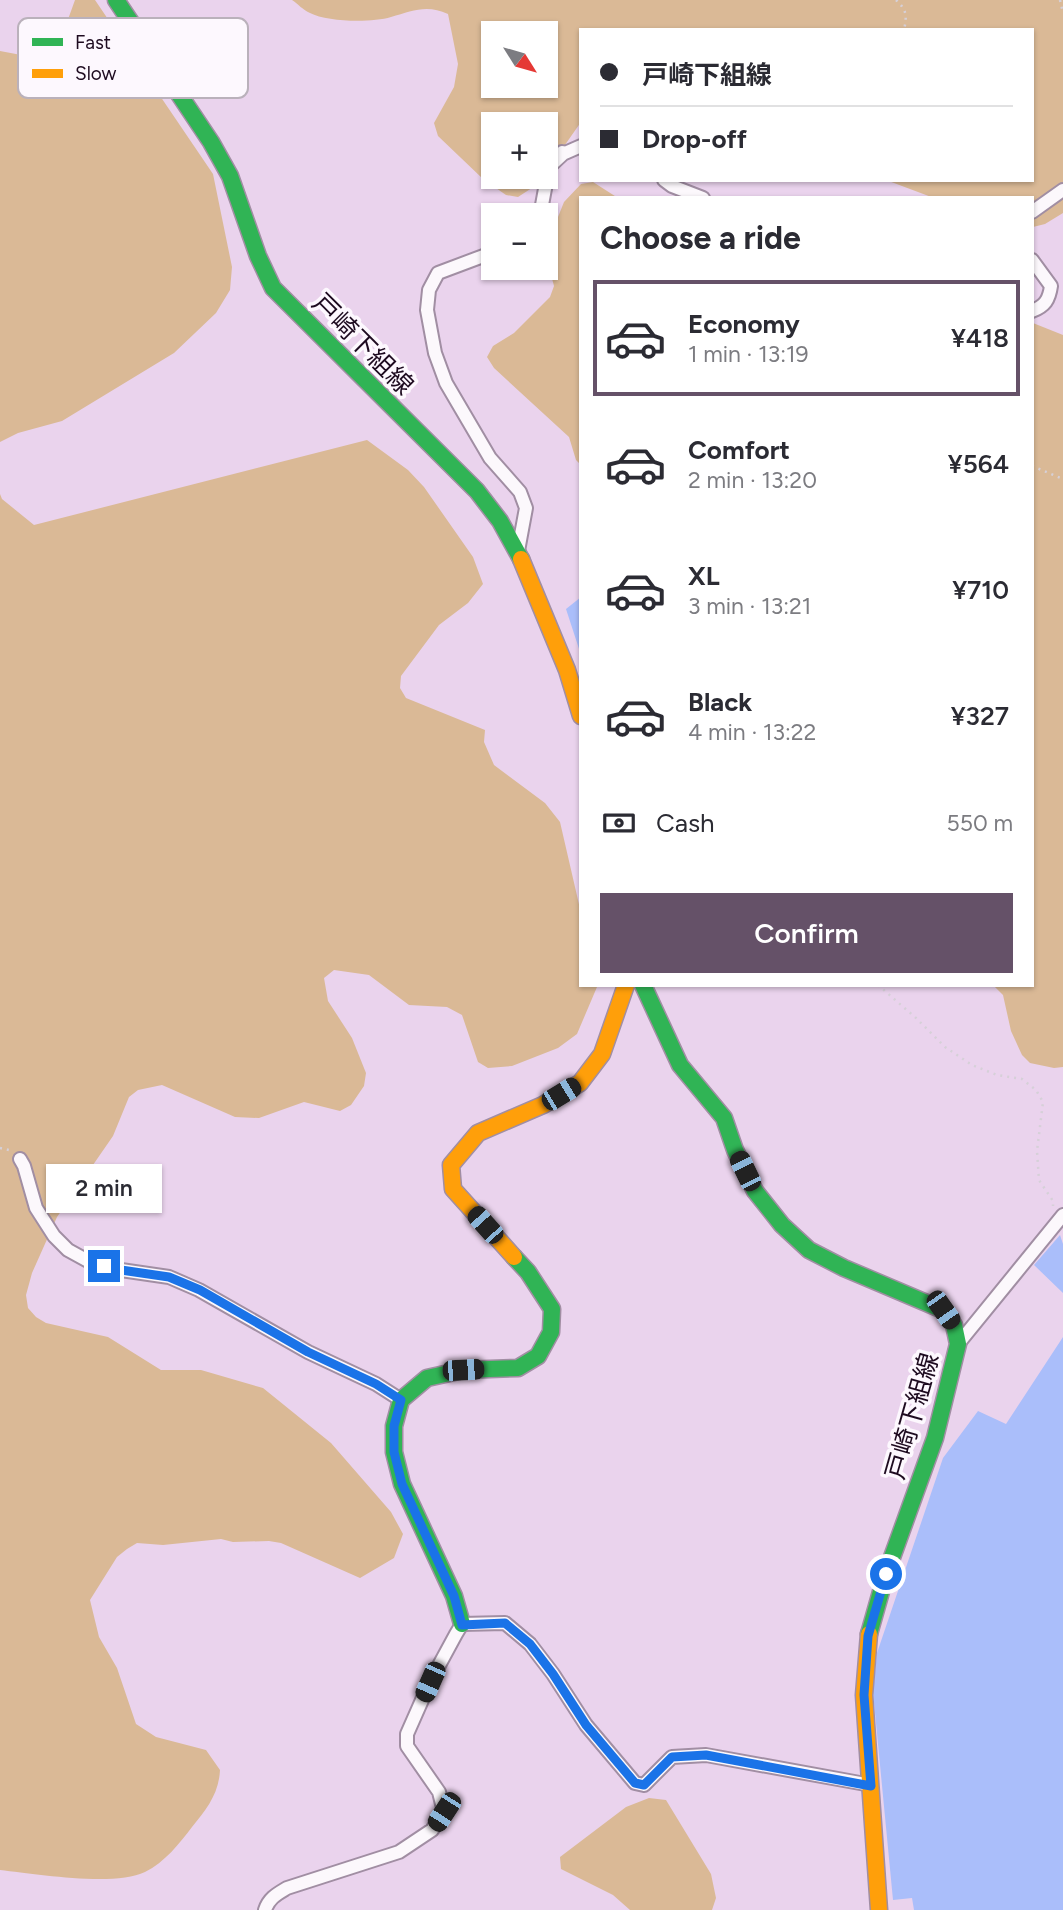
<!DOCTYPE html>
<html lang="en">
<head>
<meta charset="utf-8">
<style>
  :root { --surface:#fff; --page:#f2f2f3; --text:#2b2b33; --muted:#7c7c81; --line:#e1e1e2; --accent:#655168 }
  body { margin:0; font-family:Figtree,"Noto Sans JP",sans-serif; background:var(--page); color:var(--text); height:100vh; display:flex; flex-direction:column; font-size:26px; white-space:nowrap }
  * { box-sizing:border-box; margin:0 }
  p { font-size:23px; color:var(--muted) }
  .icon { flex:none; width:38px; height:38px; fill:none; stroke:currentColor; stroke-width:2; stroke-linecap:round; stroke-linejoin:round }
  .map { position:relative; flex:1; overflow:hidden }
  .drawer { position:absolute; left:579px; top:196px; width:455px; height:791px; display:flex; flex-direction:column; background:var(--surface); border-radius:0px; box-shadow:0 2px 5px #0004 }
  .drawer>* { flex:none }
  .hud { position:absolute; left:579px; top:28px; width:455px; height:154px; border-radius:0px; box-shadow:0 2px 5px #0004; display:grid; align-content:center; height:154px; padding:0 21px; background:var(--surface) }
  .needle { width:46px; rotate:127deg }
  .fabs { position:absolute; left:481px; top:21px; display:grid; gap:14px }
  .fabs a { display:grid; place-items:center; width:77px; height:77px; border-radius:0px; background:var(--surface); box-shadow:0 2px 5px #0004; font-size:35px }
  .end { position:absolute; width:32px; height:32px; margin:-16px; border:9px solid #1a73e8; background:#fff; box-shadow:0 0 0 4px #fff }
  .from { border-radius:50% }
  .bubble { position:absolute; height:49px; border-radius:0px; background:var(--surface); box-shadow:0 2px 5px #0004; font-size:23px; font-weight:600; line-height:49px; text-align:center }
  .car { position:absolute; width:21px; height:42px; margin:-21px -10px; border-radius:9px; box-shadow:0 0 5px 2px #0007; background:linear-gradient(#222 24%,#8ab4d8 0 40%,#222 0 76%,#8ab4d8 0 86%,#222 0) }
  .hud b { display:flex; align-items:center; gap:24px; height:66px; font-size:26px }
  .hud b+b { border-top:2px solid var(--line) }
  .hud i { width:18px; height:18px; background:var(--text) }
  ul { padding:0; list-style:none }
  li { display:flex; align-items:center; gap:21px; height:116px; margin:0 14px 10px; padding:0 7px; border:4px solid transparent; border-radius:0px }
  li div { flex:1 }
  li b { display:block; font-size:26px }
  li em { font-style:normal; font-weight:600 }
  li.selected { border-color:var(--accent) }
  li>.icon { width:63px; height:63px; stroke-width:1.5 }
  h2 { padding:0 21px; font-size:32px; line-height:84px }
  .pay { display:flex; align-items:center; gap:18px; height:77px; padding:0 21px; font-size:26px }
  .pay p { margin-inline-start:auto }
  .action { display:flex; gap:14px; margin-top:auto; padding:14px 21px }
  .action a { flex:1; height:80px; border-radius:0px; background:var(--accent); color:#fff; font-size:28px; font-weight:600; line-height:80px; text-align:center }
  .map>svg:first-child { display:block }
</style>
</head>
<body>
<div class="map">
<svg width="1063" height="1910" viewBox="0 0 1063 1910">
  <rect width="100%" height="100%" fill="#ead3ed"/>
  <path fill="#dab996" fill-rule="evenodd" d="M75 0H95L213 174 232 267 230 290 216 313 174 353 62 421 18 433 0 442V51L53 61Z
    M292 0H1063V213L1045 224 1033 227 1032 198H934L886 180H1032V30H581V122L546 172V124H494V177H543L538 184 518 197 506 195 483 179 438 136 434 123 454 87 458 64 448 14C427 4 412 11 391 17 371 23 327 22 310 13 303 10 298 4 292 0ZM494 33H546V86H494Z
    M593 182 618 198H581V465L576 460 569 437 494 368 487 357 493 346 514 333 550 297 554 286 546 256V247L564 202 581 184Z
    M1033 323 1063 335V1067L1054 1068 1030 1063 1022 1055 1011 1031 1003 995 993 985H1032Z
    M367 440 408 470 424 487 473 557 483 584 468 603 439 625 401 676 400 688 406 698 485 730 484 742 494 765 545 803 560 822 581 913V985H597V987L577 1034 558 1048 512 1066 488 1068 478 1062 462 1015 447 1007 409 1005 369 975 334 970 324 978 328 1001 352 1038 366 1073 364 1086 351 1105 340 1111 304 1102 259 1118 235 1117 162 1085 138 1090 129 1097 113 1136 57 1217 32 1273 26 1295 28 1308 36 1317 46 1323 108 1337 161 1370H201L263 1388 331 1443 391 1512 403 1534 394 1558 360 1578 281 1543 269 1541 233 1542 221 1539 163 1545 137 1543 127 1549 117 1557 90 1600 99 1637 117 1668 136 1724 156 1737 206 1750 220 1770C219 1793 207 1809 192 1827 179 1844 165 1862 145 1872 114 1887 36 1874 0 1870V494L2 499 34 525Z
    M649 1798 666 1800 711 1874 716 1898 712 1910H630L613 1895 561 1869 560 1857 626 1807Z"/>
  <path fill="#aabefa" d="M581 597V655L566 609Z
    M1060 1235 1063 1244V1293L1034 1265Z
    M1063 1337V1910H914L912 1898 893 1900 873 1692 877 1653 943 1458 978 1411 1006 1424Z"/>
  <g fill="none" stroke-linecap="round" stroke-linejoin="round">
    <g stroke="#a18ea3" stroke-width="16">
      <path id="street" d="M664 180 672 186 703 198
        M1032 212 1063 190
        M536 215 542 205 549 167 563 154 562 152 565 153 581 146
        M494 252 438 273 429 290 427 310 435 353 446 383 490 458 520 492 526 508 518 551
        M1032 260 1051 286C1049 300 1045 306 1032 311
        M20 1159 24 1166 36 1208 54 1236 68 1250 88 1261 121 1270 169 1277 199 1290 308 1352 376 1384 401 1400
        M958 1344 1063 1215
        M265 1910C269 1898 277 1894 287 1888L399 1852 432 1830 444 1812 439 1792 407 1746V1734L430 1682 456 1634 462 1624 505 1623 530 1644 553 1674 586 1725 635 1783 644 1785 672 1757 706 1755 871 1785"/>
    </g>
    <g stroke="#a18ea3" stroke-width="19">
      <path id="fast" d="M116 0 211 142 230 176 258 256 273 288 477 491 500 521 521 559
        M643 985 680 1065 724 1118 735 1150 755 1191 782 1225 809 1250 844 1268 943 1310 954 1325 958 1344 935 1438 886 1574 869 1634
        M462 1624 454 1596 402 1484 394 1452V1426L401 1400 427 1378 463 1370 518 1368 538 1356 551 1332 552 1309 528 1272 514 1257"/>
    </g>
    <g stroke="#a18ea3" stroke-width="19">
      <path id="slow" d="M521 559 567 670 581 716
        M514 1257 453 1189 451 1165 478 1133 543 1105 580 1083 602 1054 626 985
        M869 1634 864 1695 879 1910"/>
    </g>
    <path stroke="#d6d0d8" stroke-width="2.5" stroke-dasharray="2 5" stroke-linecap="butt" d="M896 0C907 10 907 16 904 30
      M1060 0 1063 13
      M1032 466 1063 479
      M878 985 916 1018 945 1047 972 1065 997 1075 1022 1079 1036 1090 1043 1102 1037 1151 1039 1180 1053 1201V1206
      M0 1148 9 1150"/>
    <use href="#street" stroke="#fcf8fc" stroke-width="12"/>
    <use href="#fast" stroke="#30b455" stroke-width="16"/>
    <use href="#slow" stroke="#ff9f0a" stroke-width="16"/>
  </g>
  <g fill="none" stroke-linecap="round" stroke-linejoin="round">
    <path stroke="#1a73e8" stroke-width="9" d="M104 1266 121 1270 169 1277 200 1290 308 1352 376 1384 401 1400 394 1426V1452L402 1484 454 1596 462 1625 505 1623 530 1644 553 1674 586 1725 635 1783 644 1785 672 1757 706 1755 871 1786 864 1695 868 1636 886 1574"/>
  </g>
  <g text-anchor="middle" stroke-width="7" stroke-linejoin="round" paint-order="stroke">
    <g font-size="26" fill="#1e0b20" stroke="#fdf8fe">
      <text transform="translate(363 344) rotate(45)" y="9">戸崎下組線</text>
      <text transform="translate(912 1416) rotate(-74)" y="9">戸崎下組線</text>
    </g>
  </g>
  <rect x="18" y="18" width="230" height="80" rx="10" fill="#fdf8fe" stroke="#bab1bb" stroke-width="2"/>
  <rect x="32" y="38" width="31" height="8" fill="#30b455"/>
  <rect x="32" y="69" width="31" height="9" fill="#ff9f0a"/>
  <g font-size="19" fill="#1e0b20">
    <text x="75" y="49">Fast</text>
    <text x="75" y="80">Slow</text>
  </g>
</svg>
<div class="fabs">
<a><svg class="needle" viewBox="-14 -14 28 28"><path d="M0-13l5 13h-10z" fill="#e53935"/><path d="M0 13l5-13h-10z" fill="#7c7c81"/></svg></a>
<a>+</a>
<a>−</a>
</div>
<i class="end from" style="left:886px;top:1574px"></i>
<i class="end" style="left:104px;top:1266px"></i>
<div class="bubble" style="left:46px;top:1164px;width:116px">2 min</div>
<i class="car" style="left:561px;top:1094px;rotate:59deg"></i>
<i class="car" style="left:745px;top:1171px;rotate:334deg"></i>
<i class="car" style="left:485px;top:1225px;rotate:318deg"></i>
<i class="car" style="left:943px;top:1310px;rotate:145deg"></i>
<i class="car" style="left:463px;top:1370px;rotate:87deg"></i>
<i class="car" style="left:430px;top:1682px;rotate:204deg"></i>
<i class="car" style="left:444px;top:1812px;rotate:213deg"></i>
<div class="hud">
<b><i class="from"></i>戸崎下組線</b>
<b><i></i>Drop-off</b>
</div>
<section class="drawer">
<h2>Choose a ride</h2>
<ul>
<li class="selected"><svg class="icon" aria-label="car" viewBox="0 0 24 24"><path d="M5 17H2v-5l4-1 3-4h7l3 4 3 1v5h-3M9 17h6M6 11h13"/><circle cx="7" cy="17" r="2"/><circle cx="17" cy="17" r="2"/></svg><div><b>Economy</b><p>1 min · 13:19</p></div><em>¥418</em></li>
<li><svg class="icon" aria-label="car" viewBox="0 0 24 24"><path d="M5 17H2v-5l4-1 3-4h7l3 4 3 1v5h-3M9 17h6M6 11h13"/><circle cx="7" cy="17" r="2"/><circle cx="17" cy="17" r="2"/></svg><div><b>Comfort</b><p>2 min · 13:20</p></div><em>¥564</em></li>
<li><svg class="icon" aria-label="car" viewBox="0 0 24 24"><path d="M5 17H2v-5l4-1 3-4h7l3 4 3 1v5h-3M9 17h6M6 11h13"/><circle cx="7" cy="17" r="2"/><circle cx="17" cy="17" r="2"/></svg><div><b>XL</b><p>3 min · 13:21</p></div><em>¥710</em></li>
<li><svg class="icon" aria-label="car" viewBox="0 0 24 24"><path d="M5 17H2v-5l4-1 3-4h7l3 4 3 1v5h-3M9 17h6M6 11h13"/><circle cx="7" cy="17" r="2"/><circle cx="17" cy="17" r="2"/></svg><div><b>Black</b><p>4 min · 13:22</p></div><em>¥327</em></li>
</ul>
<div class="pay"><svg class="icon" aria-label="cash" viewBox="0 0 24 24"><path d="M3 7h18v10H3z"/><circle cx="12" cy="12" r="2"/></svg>Cash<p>550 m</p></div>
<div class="action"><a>Confirm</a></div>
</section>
</div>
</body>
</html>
